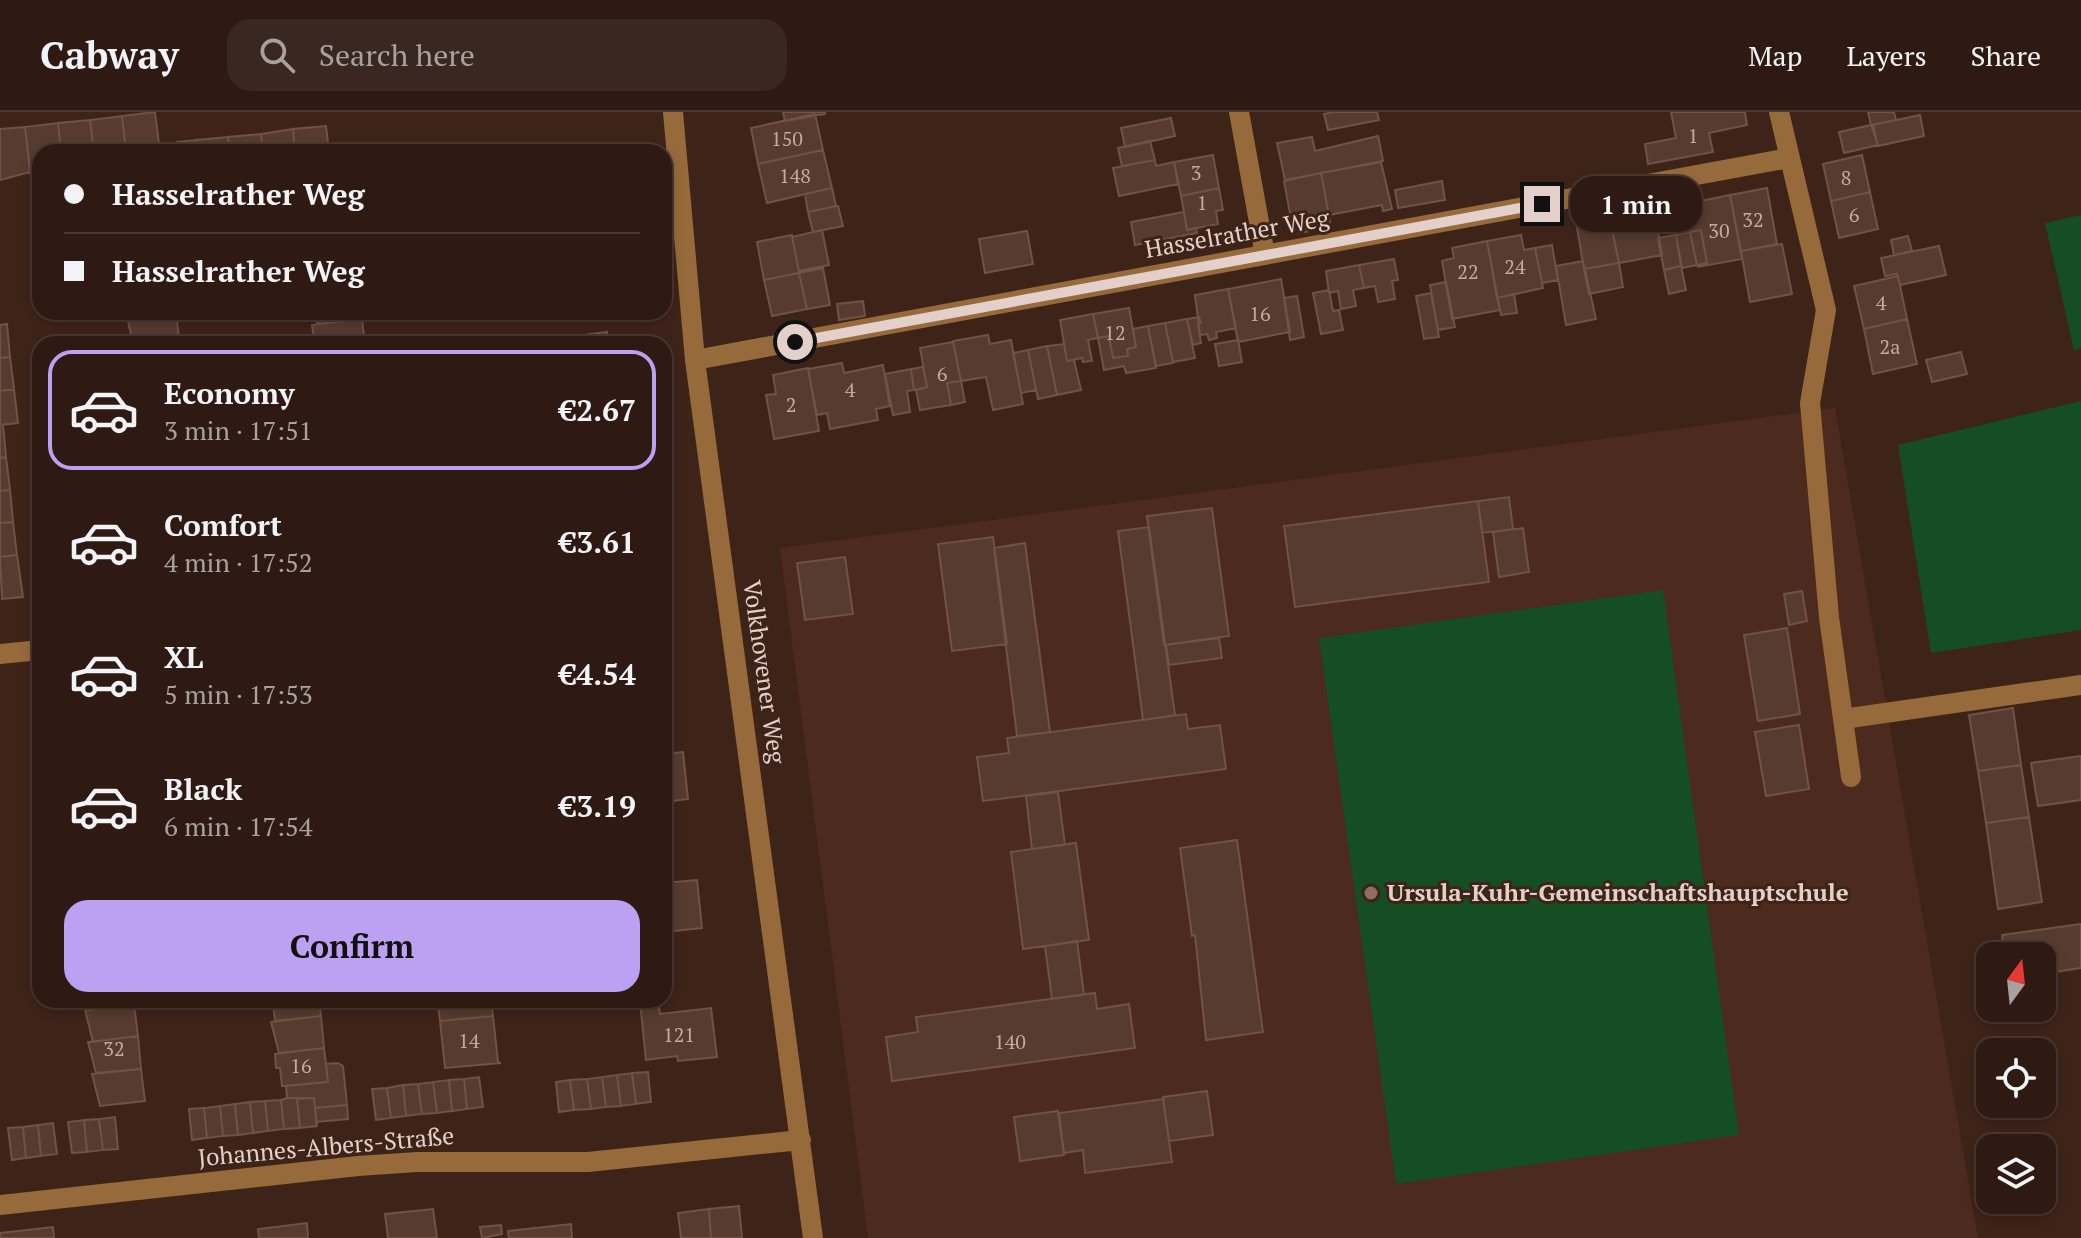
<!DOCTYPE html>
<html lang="en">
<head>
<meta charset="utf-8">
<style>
  :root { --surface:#2e1a13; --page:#3a2721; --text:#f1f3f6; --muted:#a7a1a0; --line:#493833; --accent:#bca0f2 }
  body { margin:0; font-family:"PT Serif",serif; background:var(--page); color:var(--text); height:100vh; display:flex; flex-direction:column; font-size:30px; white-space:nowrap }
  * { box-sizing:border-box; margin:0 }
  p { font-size:26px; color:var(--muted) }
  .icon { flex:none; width:44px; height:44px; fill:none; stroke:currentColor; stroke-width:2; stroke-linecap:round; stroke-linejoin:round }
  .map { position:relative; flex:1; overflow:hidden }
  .panel { position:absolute; left:32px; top:224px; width:640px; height:672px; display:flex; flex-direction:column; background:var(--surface); border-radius:24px; box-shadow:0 4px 12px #0003,0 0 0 2px var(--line) }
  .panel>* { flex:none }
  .guide { position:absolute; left:32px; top:32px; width:640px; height:176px; border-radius:24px; box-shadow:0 4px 12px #0003,0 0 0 2px var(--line); display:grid; align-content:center; height:176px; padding:0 32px; background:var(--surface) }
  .needle { width:52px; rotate:15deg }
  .buttons { position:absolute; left:1976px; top:830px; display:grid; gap:16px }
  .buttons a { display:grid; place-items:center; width:80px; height:80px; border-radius:16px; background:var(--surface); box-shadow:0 4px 12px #0003,0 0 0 2px var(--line); font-size:40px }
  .end { position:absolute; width:36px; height:36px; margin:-18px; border:10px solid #e3d0ca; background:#111; box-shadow:0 0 0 4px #111 }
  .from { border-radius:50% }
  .bubble { position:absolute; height:56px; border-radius:24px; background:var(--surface); box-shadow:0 4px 12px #0003,0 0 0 2px var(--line); font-size:26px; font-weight:700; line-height:56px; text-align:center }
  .guide b { display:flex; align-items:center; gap:28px; height:76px; font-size:30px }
  .guide b+b { border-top:2px solid var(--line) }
  .guide i { width:20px; height:20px; background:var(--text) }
  ul { padding:14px 0 0; list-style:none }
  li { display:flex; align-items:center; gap:24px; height:120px; margin:0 16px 12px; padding:0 16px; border:4px solid transparent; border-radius:24px }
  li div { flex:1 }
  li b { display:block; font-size:30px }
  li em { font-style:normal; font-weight:700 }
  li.active { border-color:var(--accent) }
  li>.icon { width:72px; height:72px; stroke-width:1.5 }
  .cta { display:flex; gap:16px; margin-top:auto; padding:16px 32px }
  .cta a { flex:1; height:92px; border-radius:24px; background:var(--accent); color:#111; font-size:32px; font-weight:700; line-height:92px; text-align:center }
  header { display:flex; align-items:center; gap:48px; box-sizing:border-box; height:112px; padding:0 40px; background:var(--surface); border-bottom:2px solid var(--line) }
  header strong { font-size:38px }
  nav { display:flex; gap:44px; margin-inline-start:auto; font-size:28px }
  .search { width:560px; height:72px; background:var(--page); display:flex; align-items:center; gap:20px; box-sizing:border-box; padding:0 28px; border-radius:24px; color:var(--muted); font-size:30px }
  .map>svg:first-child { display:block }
</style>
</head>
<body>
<header>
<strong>Cabway</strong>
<div class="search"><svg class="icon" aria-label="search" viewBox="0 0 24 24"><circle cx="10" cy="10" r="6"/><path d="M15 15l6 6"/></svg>Search here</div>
<nav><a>Map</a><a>Layers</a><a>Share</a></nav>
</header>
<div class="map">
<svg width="2081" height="1126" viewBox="0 0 2081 1126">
  <rect width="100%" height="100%" fill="#3e2319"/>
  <path fill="#4c2a1d" d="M1835 296 1978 1126H868L780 436Z"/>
  <path fill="#144e22" d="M2081 103V236L2074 238 2045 111Z
    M2081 289V518L1931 541 1898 333Z
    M1663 478 1739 1023 1396 1072 1319 526Z"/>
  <path fill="#583b30" stroke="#715247" stroke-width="2" d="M155 0 160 40H126L122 4Z
    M783 0H825V2L785 9Z
    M1333 0H1377L1379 8 1328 18 1324 2Z
    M1671 0H1745L1747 13 1709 21 1713 40 1648 52 1645 32 1676 26Z
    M1868 0H1894L1896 8 1871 13Z
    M815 2 823 38 758 52 751 16Z
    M1920 3 1924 24 1878 34 1873 13Z
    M122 4 126 40H94L90 8Z
    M1171 6 1175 24 1125 35 1121 16Z
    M90 8 94 40H61L58 11Z
    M58 11 61 40H40V63L31 64 25 15Z
    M1871 13 1878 33 1844 41 1839 20Z
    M326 14 329 40H295L293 17Z
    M25 15 30 60 0 68V17Z
    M293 17 295 40H263L261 22Z
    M261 22 263 40H230L228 25Z
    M1378 24 1383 49 1285 68 1277 31 1312 25 1315 39Z
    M228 25 230 40H197L196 28Z
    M196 28 197 40H178L177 30Z
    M1150 29 1155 48 1122 54 1118 36Z
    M823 38 832 76 767 91 758 52Z
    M1213 43 1219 76 1181 84 1174 50Z
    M1862 43 1870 80 1831 89 1823 52Z
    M1155 48 1156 54 1174 50 1178 72 1119 84 1113 56Z
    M1381 50 1392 97 1383 99 1382 93 1329 103 1321 61Z
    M1321 61 1331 115 1299 121 1297 108 1291 107 1284 69Z
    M1442 69 1445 88 1398 96 1395 78Z
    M832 76 836 94 808 100 805 82Z
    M1219 76 1223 98 1216 99 1218 112 1187 118 1181 84Z
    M1767 76 1777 132 1741 139 1730 83Z
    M1870 80 1878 117 1839 126 1831 89Z
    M1730 83 1742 147 1697 155 1707 151 1701 118 1690 120 1687 103 1698 101 1696 90Z
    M836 94H838L843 114 813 120 808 100Z
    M1184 100 1187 118 1196 116 1197 121 1135 133 1131 110Z
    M1644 100 1648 121 1658 119 1662 143 1619 151 1610 106Z
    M1609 104 1619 151 1584 157 1576 110Z
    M822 118 829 153 799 159 792 125Z
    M1701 118 1707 151 1697 153 1690 120Z
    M1027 119 1033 152 985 161 979 127Z
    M1690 120 1697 153 1682 156 1676 123Z
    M792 123 799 161 764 168 757 130Z
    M1521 123 1524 138 1535 136 1543 176 1497 186 1487 129Z
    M1676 123 1681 154 1664 158 1658 126Z
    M1908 124 1912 139 1894 143 1891 128Z
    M1487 129 1500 198 1452 207 1442 149 1454 146 1452 136Z
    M1782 132 1792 182 1750 190 1741 139Z
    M1552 133 1558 168 1542 171 1535 136Z
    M1939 134 1946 163 1900 173 1897 162 1885 164 1881 146Z
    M1394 147 1398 168 1392 169 1395 187 1378 190 1375 174 1364 176 1359 153Z
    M1583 149 1596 207 1566 213 1556 154Z
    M1619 151 1623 175 1589 182 1584 157Z
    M1359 153 1364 176 1353 178 1356 194 1341 197 1338 179 1329 181 1326 159Z
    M1681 154 1686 178 1669 182 1664 158Z
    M823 156 830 193 807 197 799 161Z
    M799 161 807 197 772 204 764 168Z
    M1898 164 1907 207 1864 217 1854 174Z
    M1281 167 1290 220 1238 230 1228 177Z
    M1446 170 1455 215 1438 218 1430 173Z
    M1228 177 1236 216 1216 220 1217 226 1209 228 1207 222 1200 223 1195 183Z
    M1329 178 1333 199 1339 198 1343 218 1321 222 1313 181Z
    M1431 181 1439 225 1424 227 1416 184Z
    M1514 182 1517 201 1501 203 1497 186Z
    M1297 184 1304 225 1290 228 1284 186Z
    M863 189 865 204 839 208 837 192Z
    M1129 196 1136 235 1127 237 1128 244 1113 246 1109 224 1098 226 1093 202Z
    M126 200H176L179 227 133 232Z
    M315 200H361L362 207 317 212Z
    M1093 202 1098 226 1088 228 1092 249 1083 250 1082 246 1067 249 1060 208Z
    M1199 205 1201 211 1198 212 1201 231 1193 233 1187 207Z
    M362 207 365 232H319L318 227H314L312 213Z
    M1187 207 1195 246 1173 250 1165 211Z
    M1907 207 1917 252 1873 262 1864 217Z
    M1165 211 1173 251 1156 254 1148 214Z
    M7 212 10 245 0 246V213Z
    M1148 214 1156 256 1126 261 1124 254 1104 258 1098 226 1109 224 1113 246 1128 244 1127 237 1136 235 1133 217Z
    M607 220 608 232H562L577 230 576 224Z
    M988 223 990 232 1011 228 1023 292 993 298 986 265 961 269 953 229Z
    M558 226 559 232H528V229Z
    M1238 228 1242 250 1219 254 1215 232Z
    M953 230 961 269 947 271 951 293 920 298 916 278 927 275 920 236Z
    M1064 232 1067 249 1074 248 1081 278 1057 283 1047 234Z
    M1047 234 1057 283 1038 287 1028 238Z
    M1028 238 1036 278 1021 281 1013 241Z
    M1961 240 1967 262 1932 270 1926 248Z
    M10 245 14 277 0 279V246Z
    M842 251 844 261 883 253 890 294 876 297 878 308 830 317 827 301 817 303 808 257Z
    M923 255 927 275 914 278 911 257Z
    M808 256 819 319 774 327 766 283 776 282 773 263Z
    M911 257 914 278 907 279 910 300 893 303 885 262Z
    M961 269 965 290 951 293 947 271Z
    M14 277 18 311 0 313V279Z
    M0 313H3L6 345 0 346Z
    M6 345 10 378 0 379V346Z
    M10 378 13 410 0 411V379Z
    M1509 385 1513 417 1482 421 1478 389Z
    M1478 389 1489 470 1295 495 1284 414Z
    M1212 396 1229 524 1164 533 1147 404Z
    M13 410 17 443 0 445V411Z
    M1149 415 1175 603 1143 608 1118 419Z
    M1523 416 1529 460 1499 465 1493 420Z
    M993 425 1007 532 952 539 938 432Z
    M1025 431 1050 620 1017 624 994 436Z
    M17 443 23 485 2 487 0 445Z
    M845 445 853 502 805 508 797 451Z
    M1802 479 1807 509 1789 513 1784 482Z
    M1787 516 1800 602 1758 609 1744 523Z
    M1219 526 1222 546 1169 553 1166 533Z
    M2013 596 2021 653 1978 659 1969 603Z
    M1186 602 1188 617 1220 613 1226 657 983 689 977 645 1009 641 1007 626Z
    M1799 613 1809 677 1766 684 1755 620Z
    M683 640 688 687 664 690V642Z
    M2081 644V688L2038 694 2031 651Z
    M2021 653 2029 705 1986 711 1978 659Z
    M1058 680 1065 733 1032 737 1026 684Z
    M2029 705 2042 790 1998 797 1986 711Z
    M1237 728 1263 920 1206 928 1195 823 1192 824 1180 736Z
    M1076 731 1089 828 1023 837 1011 740Z
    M697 768 702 816 664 820V771Z
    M2081 812V856L2042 862V844H2005L2002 823Z
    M1077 829 1084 883 1052 887 1045 834Z
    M1095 881 1097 897 1129 892 1135 936 892 969 886 925 918 920 916 905Z
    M88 888H134V892L89 898Z
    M269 888H319L321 904 275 909 273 891 269 892Z
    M437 888H491L493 904 440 909Z
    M569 888H608L609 891 570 896Z
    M658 888 660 902 711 896 717 945 678 949 677 944 646 948 640 890Z
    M134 892 138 924 93 930 85 898Z
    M321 904 324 936 279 941 271 910Z
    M493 904 498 950 501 951 445 956 440 909Z
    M138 924 141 957 96 961 88 930Z
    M324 936 328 970 282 974 280 956H276L275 942Z
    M338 951 343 954 347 993 315 996 314 986H287L286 974 328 970 326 952Z
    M141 957 145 989 100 994 92 962Z
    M648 960 651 990 636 992 632 961Z
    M632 961 636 992 621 994 617 963Z
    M617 963 621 994 606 995 602 965Z
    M479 965 483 995 467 997 464 967Z
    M602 965 606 995 591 997 587 967Z
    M464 967 467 997 452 999 449 968Z
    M587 967 591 997 574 998 570 968Z
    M449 968 452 999 437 1001 433 970Z
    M570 968 574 998 559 1000 556 970Z
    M433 970 437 1001 422 1002 418 972Z
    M418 972 422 1002 406 1004 403 973Z
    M403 973 406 1004 391 1006 387 976Z
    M387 976 391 1006 376 1008 372 977Z
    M1207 979 1213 1023 1169 1029 1163 985Z
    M287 986H297L300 1016 284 1017 281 988Z
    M314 986 317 1014 300 1016 297 987Z
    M1163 987 1172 1050 1085 1061 1083 1038 1064 1041 1059 1001Z
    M281 988 284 1017 268 1019 265 989Z
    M265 989 268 1019 253 1021 250 990Z
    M250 990 253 1021 238 1023 235 992Z
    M235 992 238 1023 223 1024 220 994Z
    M347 993 348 1007 316 1010 315 996Z
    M220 994 223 1024 207 1026 204 996Z
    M204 996 207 1026 192 1028 189 997Z
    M1058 999 1064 1043 1020 1049 1014 1005Z
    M115 1005 118 1037 103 1038 99 1007Z
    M99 1007 103 1038 87 1040 84 1008Z
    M84 1008 87 1040 72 1041 68 1010Z
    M53 1011 57 1042 41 1044 38 1013Z
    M38 1013 41 1044 26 1046 23 1015Z
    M23 1015 26 1046 12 1048 8 1016Z
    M739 1094 742 1126H711L709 1097Z
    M433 1097 437 1126H388L385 1102Z
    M709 1097 711 1126H681L678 1101Z
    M307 1111 308 1126H259L258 1117Z
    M571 1112 572 1126H509L508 1119Z
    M501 1113 502 1122 482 1126 480 1115Z
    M53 1115 54 1126H0V1121Z"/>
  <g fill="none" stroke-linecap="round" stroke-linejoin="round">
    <path stroke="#966a3b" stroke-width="20" d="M673 0 695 248 813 1126
      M1239 0 1265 143
      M1779 0 1826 198 1810 291 1829 505 1851 665
      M695 248 1789 46
      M0 542 40 538
      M1843 607 2081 573
      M0 1093 358 1054 417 1050H588L801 1028"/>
  </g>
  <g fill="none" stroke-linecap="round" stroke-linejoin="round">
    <path stroke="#e3d0ca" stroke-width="10" d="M795 230 1542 92"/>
  </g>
  <circle fill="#8d6e63" stroke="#3e2319" stroke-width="3" cx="1371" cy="781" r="8"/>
  <g text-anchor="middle" stroke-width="6" stroke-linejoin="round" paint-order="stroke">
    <g font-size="20" fill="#c0aba4">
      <text x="1693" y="31">1</text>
      <text x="787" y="34">150</text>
      <text x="1196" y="68">3</text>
      <text x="795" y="71">148</text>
      <text x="1846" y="73">8</text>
      <text x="1202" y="98">1</text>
      <text x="1854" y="110">6</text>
      <text x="1753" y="115">32</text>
      <text x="1719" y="126">30</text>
      <text x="1515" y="162">24</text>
      <text x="1468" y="167">22</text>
      <text x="1881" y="198">4</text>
      <text x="1260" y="209">16</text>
      <text x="1115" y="228">12</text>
      <text x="1890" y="242">2a</text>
      <text x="942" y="269">6</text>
      <text x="850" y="285">4</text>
      <text x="791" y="300">2</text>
      <text x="679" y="930">121</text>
      <text x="469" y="936">14</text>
      <text x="1010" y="937">140</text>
      <text x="114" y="944">32</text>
      <text x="301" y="961">16</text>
    </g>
    <g font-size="24" fill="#e3d0ca" stroke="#3e2319">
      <text transform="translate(1237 122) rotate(-10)" y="8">Hasselrather Weg</text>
      <text transform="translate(764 560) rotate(82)" y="8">Volkhovener Weg</text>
      <text transform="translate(326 1035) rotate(-5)" y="8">Johannes-Albers-Straße</text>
    </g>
    <g font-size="24" font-weight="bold" fill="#e3d0ca" stroke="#3e2319" text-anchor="start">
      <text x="1387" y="789">Ursula-Kuhr-Gemeinschaftshauptschule</text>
    </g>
  </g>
</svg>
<div class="buttons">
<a><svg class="needle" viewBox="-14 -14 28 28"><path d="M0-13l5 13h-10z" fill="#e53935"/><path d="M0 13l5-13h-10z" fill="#a7a1a0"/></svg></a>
<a><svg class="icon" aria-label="locate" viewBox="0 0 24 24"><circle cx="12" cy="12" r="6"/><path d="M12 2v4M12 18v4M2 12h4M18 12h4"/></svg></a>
<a><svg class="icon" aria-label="layers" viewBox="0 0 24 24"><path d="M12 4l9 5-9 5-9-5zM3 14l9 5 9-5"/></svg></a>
</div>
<i class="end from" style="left:795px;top:230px"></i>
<i class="end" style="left:1542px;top:92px"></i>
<div class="bubble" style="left:1570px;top:64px;width:132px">1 min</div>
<div class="guide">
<b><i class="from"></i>Hasselrather Weg</b>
<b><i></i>Hasselrather Weg</b>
</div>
<section class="panel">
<ul>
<li class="active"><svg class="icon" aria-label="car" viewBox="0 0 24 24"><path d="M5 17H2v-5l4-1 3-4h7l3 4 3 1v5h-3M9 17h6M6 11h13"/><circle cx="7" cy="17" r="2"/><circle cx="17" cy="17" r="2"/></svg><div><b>Economy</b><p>3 min · 17:51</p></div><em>€2.67</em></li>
<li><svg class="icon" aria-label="car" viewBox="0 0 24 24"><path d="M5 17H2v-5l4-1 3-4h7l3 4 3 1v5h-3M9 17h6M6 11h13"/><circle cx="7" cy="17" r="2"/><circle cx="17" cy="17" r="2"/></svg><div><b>Comfort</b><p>4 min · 17:52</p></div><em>€3.61</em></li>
<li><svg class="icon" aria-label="car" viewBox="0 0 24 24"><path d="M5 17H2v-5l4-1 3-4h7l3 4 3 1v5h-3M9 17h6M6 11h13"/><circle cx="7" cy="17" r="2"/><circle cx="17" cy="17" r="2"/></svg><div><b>XL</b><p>5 min · 17:53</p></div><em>€4.54</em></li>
<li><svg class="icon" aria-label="car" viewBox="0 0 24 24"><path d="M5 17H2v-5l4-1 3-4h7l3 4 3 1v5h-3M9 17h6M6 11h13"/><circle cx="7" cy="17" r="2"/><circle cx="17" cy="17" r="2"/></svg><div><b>Black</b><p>6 min · 17:54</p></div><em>€3.19</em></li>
</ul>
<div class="cta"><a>Confirm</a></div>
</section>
</div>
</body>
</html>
